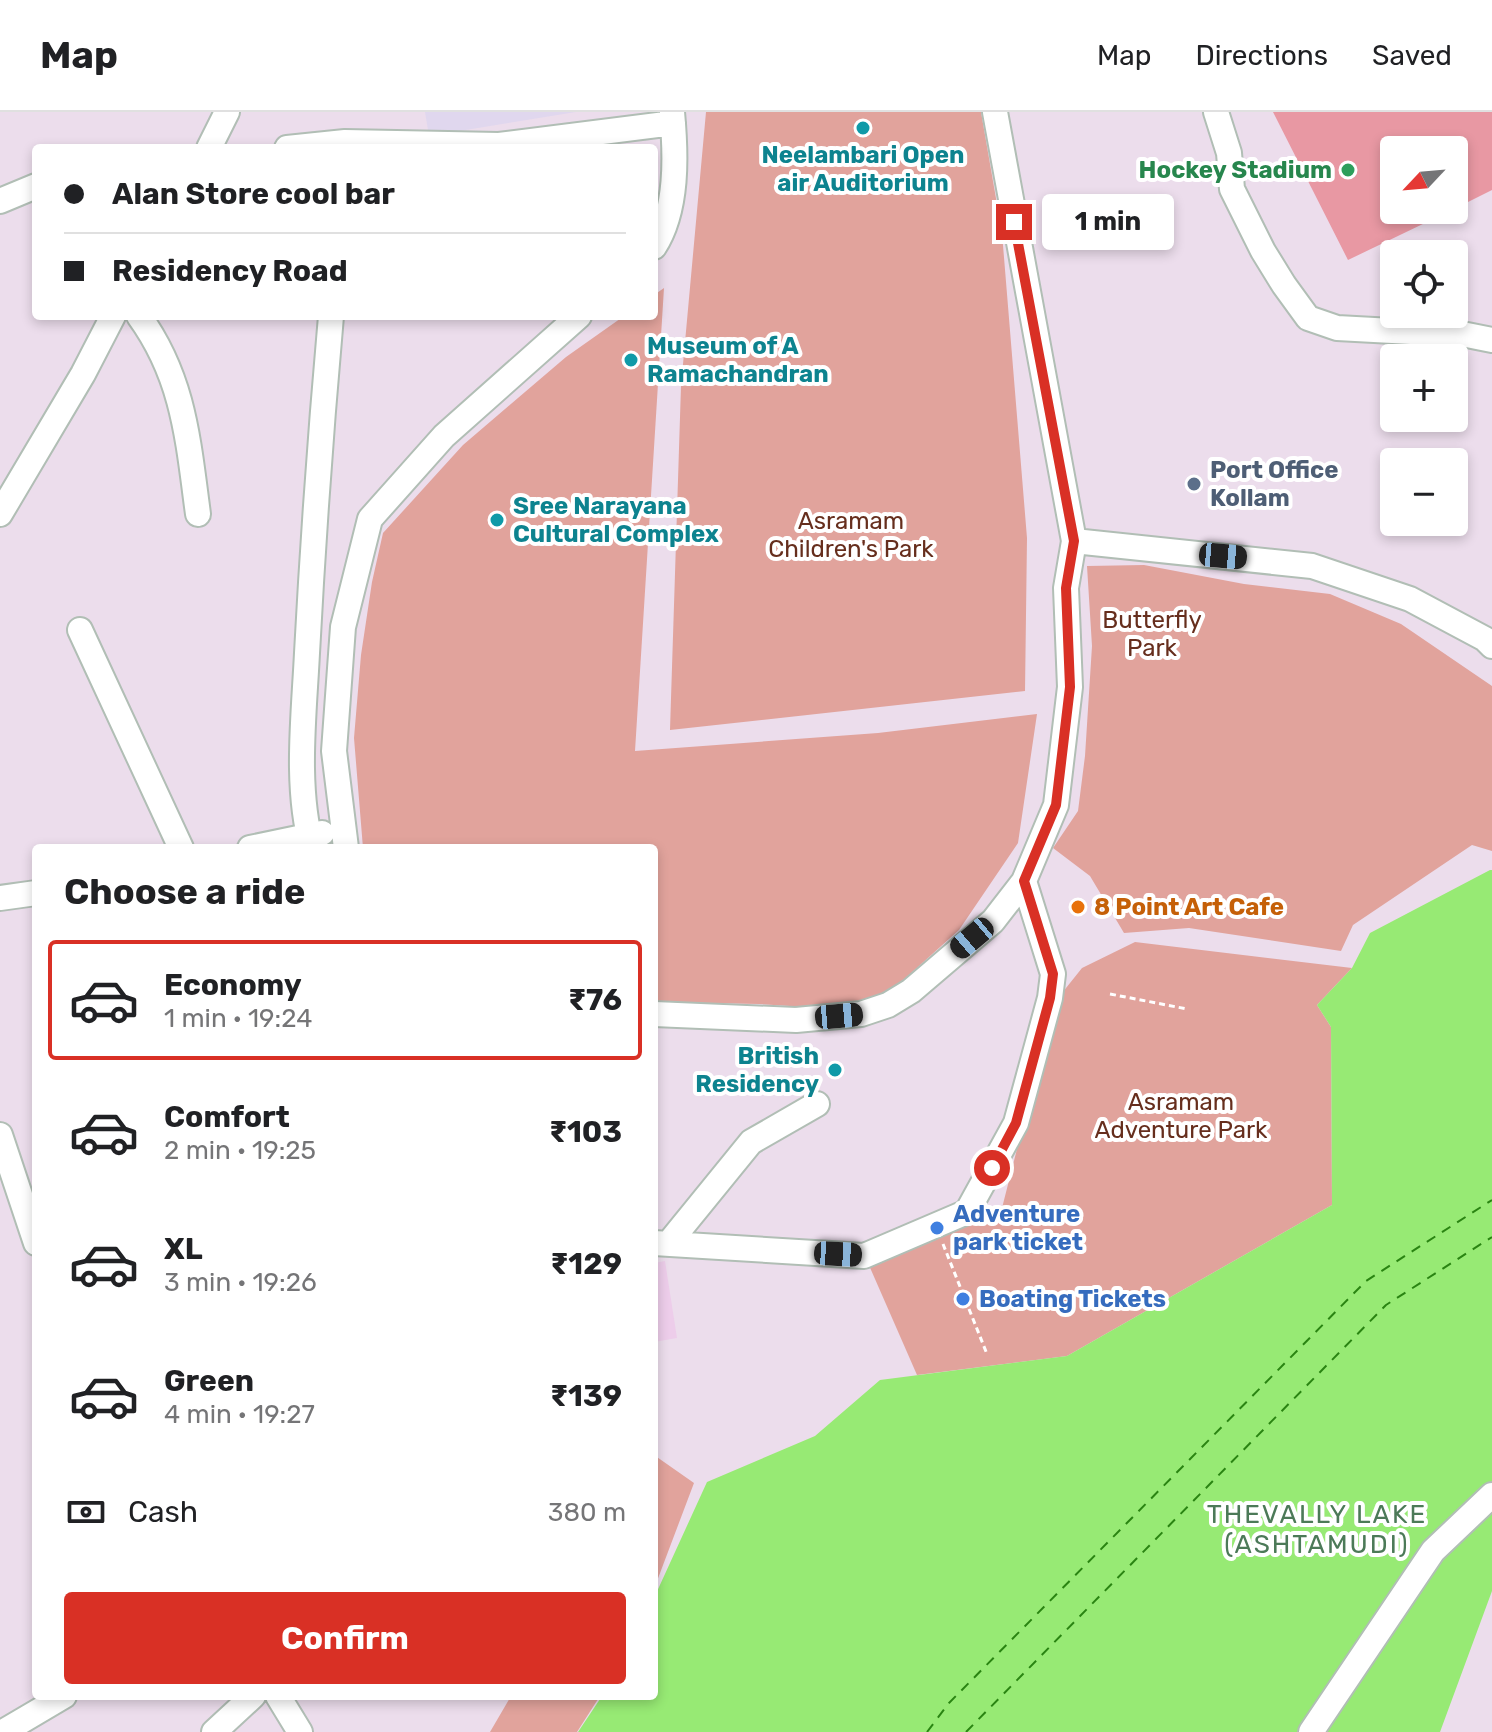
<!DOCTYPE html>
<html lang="en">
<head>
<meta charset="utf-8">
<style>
  :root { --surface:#fff; --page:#f6f6f6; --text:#202124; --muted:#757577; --line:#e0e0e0; --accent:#d93025 }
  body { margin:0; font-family:Rubik,sans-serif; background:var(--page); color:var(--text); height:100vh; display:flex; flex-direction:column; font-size:30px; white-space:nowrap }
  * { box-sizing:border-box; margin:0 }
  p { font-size:26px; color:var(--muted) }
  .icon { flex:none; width:44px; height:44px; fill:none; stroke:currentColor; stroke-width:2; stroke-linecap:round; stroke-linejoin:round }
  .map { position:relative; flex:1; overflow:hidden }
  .side { position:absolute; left:32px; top:732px; width:626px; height:856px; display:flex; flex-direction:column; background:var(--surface); border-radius:8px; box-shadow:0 4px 12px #0003 }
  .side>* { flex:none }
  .hud { position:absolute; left:32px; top:32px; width:626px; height:176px; border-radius:8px; box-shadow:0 4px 12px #0003; display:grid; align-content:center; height:176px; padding:0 32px; background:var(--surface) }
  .needle { width:52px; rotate:244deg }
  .buttons { position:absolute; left:1380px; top:24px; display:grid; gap:16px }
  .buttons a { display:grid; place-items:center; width:88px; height:88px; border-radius:8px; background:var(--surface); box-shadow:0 4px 12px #0003; font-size:40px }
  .end { position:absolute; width:36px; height:36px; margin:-18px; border:10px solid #d93025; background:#fff; box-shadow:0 0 0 4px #fff }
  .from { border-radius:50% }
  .bubble { position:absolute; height:56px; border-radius:8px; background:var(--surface); box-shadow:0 4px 12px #0003; font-size:26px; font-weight:700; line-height:56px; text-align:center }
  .car { position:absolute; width:24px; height:48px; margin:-24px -12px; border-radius:10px; box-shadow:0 0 6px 2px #0007; background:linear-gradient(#222 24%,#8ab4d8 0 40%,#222 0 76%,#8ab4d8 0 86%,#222 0) }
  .hud b { display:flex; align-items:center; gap:28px; height:76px; font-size:30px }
  .hud b+b { border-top:2px solid var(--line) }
  .hud i { width:20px; height:20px; background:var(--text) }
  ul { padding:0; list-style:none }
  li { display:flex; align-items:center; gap:24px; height:120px; margin:0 16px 12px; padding:0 16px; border:4px solid transparent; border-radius:8px }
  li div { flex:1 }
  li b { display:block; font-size:30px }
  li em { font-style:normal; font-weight:700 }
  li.active { border-color:var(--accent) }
  li>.icon { width:72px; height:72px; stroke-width:1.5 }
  h2 { padding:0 32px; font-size:36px; line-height:96px }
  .pay { display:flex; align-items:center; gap:20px; height:88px; padding:0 32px; font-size:30px }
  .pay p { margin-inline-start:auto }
  .primary-button { display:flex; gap:16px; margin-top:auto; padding:16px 32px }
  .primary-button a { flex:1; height:92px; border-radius:8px; background:var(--accent); color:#fff; font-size:32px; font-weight:700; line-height:92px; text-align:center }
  header { display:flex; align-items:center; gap:48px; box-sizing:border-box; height:112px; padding:0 40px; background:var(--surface); border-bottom:2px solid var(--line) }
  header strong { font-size:38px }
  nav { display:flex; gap:44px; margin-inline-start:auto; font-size:28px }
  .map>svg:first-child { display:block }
</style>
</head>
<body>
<header>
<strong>Map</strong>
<nav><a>Map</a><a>Directions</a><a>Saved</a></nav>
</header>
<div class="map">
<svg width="1492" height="1620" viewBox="0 0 1492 1620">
  <rect width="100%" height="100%" fill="#ecddec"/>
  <path fill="#edcdea" d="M665 1149 677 1226 654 1230V1151Z"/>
  <path fill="#e0d7ee" d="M425 0H576L429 24Z"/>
  <path fill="#e1a39c" d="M706 0H981L1002 121 1027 426 1025 579 670 618 681 274Z
    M664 176 635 639 878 621 1037 602 1018 731 959 818 869 899 759 892 654 890V736H363L354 626 361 543 372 470 383 421 463 333 566 245 624 204H654V183Z
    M1144 453 1244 472 1330 482 1401 512 1492 574V739L1472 733 1353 813 1341 839 1189 816 1124 821 1090 764 1053 736 1078 699 1085 644 1092 534 1087 454Z
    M1135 830 1352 856 1317 893 1331 915 1332 1093 1067 1244 917 1263 868 1151 1002 1096 1054 891 1082 856Z
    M654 1343 694 1371 654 1477Z
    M511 1584H600L577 1620H490Z"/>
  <path fill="#e898a3" d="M1273 0H1492V78L1454 97V38H1394V98H1452L1348 148Z"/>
  <path fill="#97ea74" d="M1490 758H1492V1479L1440 1620H578L602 1584H654V1486L707 1370 815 1324 880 1268 1067 1244 1332 1093 1331 915 1317 893 1352 856 1370 821Z"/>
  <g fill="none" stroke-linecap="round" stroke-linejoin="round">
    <path stroke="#2a8412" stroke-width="2" stroke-dasharray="10 8" stroke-linecap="butt" d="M927 1620 949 1591 1366 1169 1492 1088
      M966 1620 1386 1193 1492 1125"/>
    <g stroke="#b1beb5" stroke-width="28">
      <path id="minor" d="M1216 0 1229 41 1232 77 1263 139 1284 173 1308 206 1337 216 1467 223 1492 228
        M209 36 227 0
        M287 36 345 30 499 33 673 11
        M0 89 36 74
        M654 135C678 98 676 43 672 0
        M139 204C184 266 188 328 198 402
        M0 402 83 262 113 204
        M1074 429 1312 454 1410 487 1485 527 1492 534
        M80 518 181 736
        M250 736 322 721
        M312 736C295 675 304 603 307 541 313 428 321 316 331 204
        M346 736 334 639 343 515 370 407 444 324 579 204
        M0 786 36 781
        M654 902 796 908 861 902 888 893 911 879 993 809 1024 769 1056 693 1070 575 1066 476 1074 429 995 0
        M0 1023 36 1131
        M654 1131 864 1144 967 1100 1016 1011 1050 886 1053 862 1024 769
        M668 1132 751 1030 817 992
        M278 1584 300 1620
        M3 1620 64 1584
        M214 1620 253 1584
        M1311 1620 1433 1439 1492 1383"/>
    </g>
    <path stroke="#fff" stroke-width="3" stroke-dasharray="6 4" stroke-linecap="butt" d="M1110 882 1187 897
      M943 1132 987 1242"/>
    <use href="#minor" stroke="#fff" stroke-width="24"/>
  </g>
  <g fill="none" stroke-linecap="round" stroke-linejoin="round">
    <path stroke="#d93025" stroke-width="10" d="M992 1056 1016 1011 1050 886 1053 862 1024 769 1056 693 1070 575 1066 476 1074 429 1014 110"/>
  </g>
  <g fill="#0f9aa8" stroke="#fff" stroke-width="3">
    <circle cx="863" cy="16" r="8"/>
    <circle cx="631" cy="248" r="8"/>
    <circle cx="497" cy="408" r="8"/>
    <circle cx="835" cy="958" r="8"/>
  </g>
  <circle fill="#2e9e5b" stroke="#fff" stroke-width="3" cx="1348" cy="58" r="8"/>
  <circle fill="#5c6f8a" stroke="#fff" stroke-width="3" cx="1194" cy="372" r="8"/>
  <circle fill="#e8710a" stroke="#fff" stroke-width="3" cx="1078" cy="795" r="8"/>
  <g fill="#3f7fe0" stroke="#fff" stroke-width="3">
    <circle cx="937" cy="1116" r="8"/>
    <circle cx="963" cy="1187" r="8"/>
  </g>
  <g text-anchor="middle" stroke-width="8" stroke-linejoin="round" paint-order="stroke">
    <g font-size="24" font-weight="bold" fill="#0d838f" stroke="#fff" text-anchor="start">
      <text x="863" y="51" text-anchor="middle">Neelambari Open<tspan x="863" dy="28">air Auditorium</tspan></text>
      <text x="647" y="242">Museum of A<tspan x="647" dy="28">Ramachandran</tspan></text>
      <text x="513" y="402">Sree Narayana<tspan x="513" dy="28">Cultural Complex</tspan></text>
      <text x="819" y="952" text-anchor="end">British<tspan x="819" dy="28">Residency</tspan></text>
    </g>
    <g font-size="24" font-weight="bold" fill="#27864d" stroke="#fff" text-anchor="end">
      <text x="1332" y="66">Hockey Stadium</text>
    </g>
    <g font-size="24" font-weight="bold" fill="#4e5e75" stroke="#fff" text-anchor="start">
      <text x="1210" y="366">Port Office<tspan x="1210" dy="28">Kollam</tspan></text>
    </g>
    <g font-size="24" fill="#662e1d" stroke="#fff">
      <text x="851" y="417">Asramam<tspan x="851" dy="28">Children's Park</tspan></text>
      <text x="1152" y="516">Butterfly<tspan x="1152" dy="28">Park</tspan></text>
      <text x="1181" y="998">Asramam<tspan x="1181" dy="28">Adventure Park</tspan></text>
    </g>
    <g font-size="24" font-weight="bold" fill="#c56008" stroke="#fff" text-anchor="start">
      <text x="1094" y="803">8 Point Art Cafe</text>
    </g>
    <g font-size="24" font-weight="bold" fill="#366cbe" stroke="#fff" text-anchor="start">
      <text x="953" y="1110">Adventure<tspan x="953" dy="28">park ticket</tspan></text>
      <text x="979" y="1195">Boating Tickets</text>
    </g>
    <g font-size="26" letter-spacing="2" fill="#4c7a58" stroke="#fff">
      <text x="1317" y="1411">THEVALLY LAKE<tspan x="1317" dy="30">(ASHTAMUDI)</tspan></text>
    </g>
  </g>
</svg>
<div class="buttons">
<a><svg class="needle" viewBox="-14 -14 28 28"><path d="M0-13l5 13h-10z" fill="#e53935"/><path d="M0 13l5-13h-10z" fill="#757577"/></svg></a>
<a><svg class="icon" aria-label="locate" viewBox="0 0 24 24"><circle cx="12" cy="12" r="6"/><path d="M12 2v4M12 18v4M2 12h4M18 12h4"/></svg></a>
<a>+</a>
<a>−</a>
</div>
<i class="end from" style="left:992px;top:1056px"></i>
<i class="end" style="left:1014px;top:110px"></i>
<div class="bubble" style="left:1042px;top:82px;width:132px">1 min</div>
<i class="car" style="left:1223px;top:444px;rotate:95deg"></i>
<i class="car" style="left:972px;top:826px;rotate:230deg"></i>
<i class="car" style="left:839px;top:904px;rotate:85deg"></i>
<i class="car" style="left:838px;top:1142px;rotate:93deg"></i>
<div class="hud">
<b><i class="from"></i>Alan Store cool bar</b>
<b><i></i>Residency Road</b>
</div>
<section class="side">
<h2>Choose a ride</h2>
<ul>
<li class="active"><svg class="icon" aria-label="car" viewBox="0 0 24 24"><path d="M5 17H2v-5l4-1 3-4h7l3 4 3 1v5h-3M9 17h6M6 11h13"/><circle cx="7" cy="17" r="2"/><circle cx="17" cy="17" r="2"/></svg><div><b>Economy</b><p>1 min · 19:24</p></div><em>₹76</em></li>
<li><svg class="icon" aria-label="car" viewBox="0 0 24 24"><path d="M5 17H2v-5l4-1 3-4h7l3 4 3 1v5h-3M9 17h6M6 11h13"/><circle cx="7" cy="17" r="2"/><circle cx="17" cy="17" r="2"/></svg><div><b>Comfort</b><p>2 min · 19:25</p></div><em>₹103</em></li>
<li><svg class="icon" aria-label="car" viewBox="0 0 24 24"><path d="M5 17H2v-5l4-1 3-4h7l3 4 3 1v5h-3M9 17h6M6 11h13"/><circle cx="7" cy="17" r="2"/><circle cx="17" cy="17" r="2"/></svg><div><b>XL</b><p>3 min · 19:26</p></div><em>₹129</em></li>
<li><svg class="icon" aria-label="car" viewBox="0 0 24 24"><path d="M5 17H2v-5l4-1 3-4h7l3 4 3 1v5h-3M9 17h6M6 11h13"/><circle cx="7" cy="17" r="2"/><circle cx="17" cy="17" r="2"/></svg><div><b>Green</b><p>4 min · 19:27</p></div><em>₹139</em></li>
</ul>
<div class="pay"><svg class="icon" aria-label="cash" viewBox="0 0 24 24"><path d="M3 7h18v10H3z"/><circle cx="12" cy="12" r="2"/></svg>Cash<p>380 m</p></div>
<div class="primary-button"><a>Confirm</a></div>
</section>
</div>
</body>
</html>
